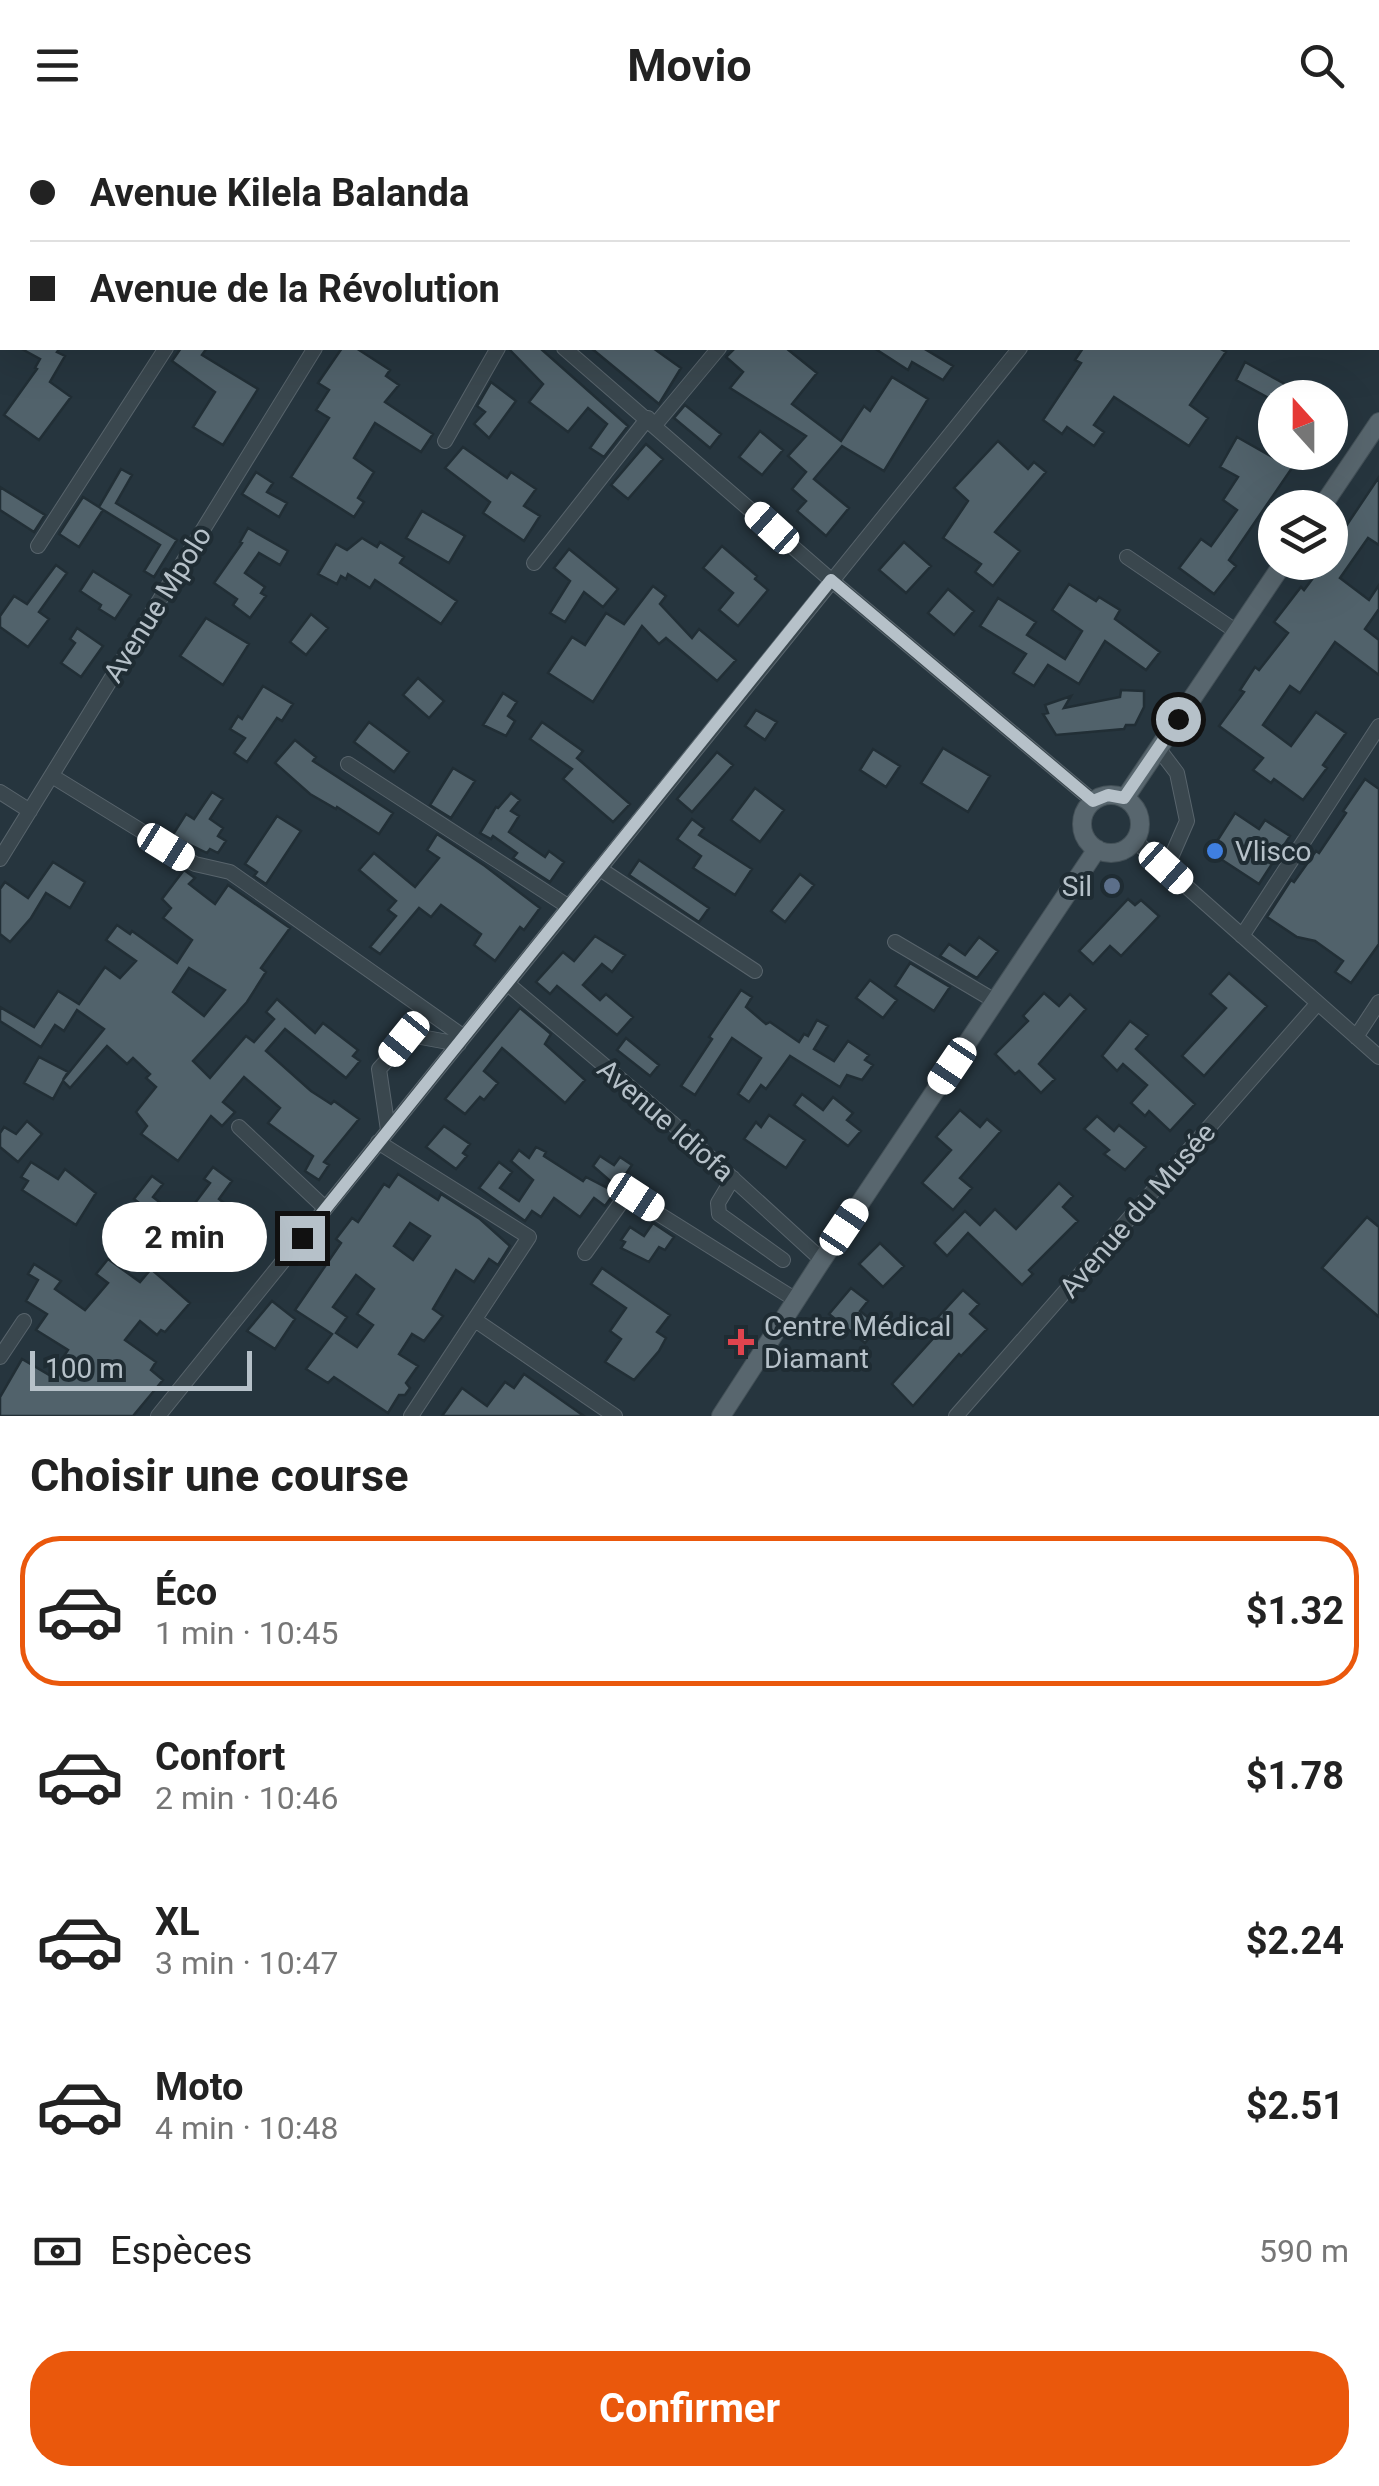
<!DOCTYPE html>
<html lang="fr">
<head>
<meta charset="utf-8">
<style>
  :root { --surface:#fff; --page:#f2f2f2; --text:#222; --muted:#767676; --line:#e0e0e0; --accent:#ea580c }
  body { margin:0; font-family:Roboto,sans-serif; background:var(--page); color:var(--text); height:100vh; display:flex; flex-direction:column; font-size:38px; white-space:nowrap }
  * { box-sizing:border-box; margin:0 }
  p { font-size:32px; color:var(--muted) }
  .icon { flex:none; width:55px; height:55px; fill:none; stroke:currentColor; stroke-width:2; stroke-linecap:round; stroke-linejoin:round }
  .map { position:relative; height:1286px; overflow:hidden }
  .details { display:flex; flex-direction:column; background:var(--surface); flex:1 }
  .details>* { flex:none }
  .hud { position:absolute; left:0px; top:0px; width:1380px; height:220px; box-shadow:0 10px 40px #0002; display:grid; align-content:center; height:220px; padding:0 30px; background:var(--surface) }
  .needle { width:65px; rotate:339deg }
  .buttons { position:absolute; left:1258px; top:250px; display:grid; gap:20px }
  .buttons a { display:grid; place-items:center; width:90px; height:90px; border-radius:50%; background:var(--surface); box-shadow:0 10px 40px #0002; font-size:50px }
  .scale { position:absolute; left:30px; bottom:25px; width:222px; box-sizing:border-box; padding-left:10px; border:5px solid #b6c1c9; border-top:0; font-size:28px; line-height:35px; white-space:nowrap; color:#b6c1c9; -webkit-text-stroke:8px #1f2c33; paint-order:stroke }
  .end { position:absolute; width:45px; height:45px; margin:-22px; border:12px solid #b6c1c9; background:#111; box-shadow:0 0 0 5px #111 }
  .from { border-radius:50% }
  .bubble { position:absolute; height:70px; border-radius:35px; background:var(--surface); box-shadow:0 10px 40px #0002; font-size:32px; font-weight:700; line-height:70px; text-align:center }
  .car { position:absolute; width:30px; height:60px; margin:-30px -15px; border-radius:12px; box-shadow:0 0 8px 2px #0007; background:linear-gradient(#fff 24%,#345 0 40%,#fff 0 76%,#345 0 86%,#fff 0) }
  .hud b { display:flex; align-items:center; gap:35px; height:95px; font-size:38px }
  .hud b+b { border-top:2px solid var(--line) }
  .hud i { width:25px; height:25px; background:var(--text) }
  ul { padding:0; list-style:none }
  li { display:flex; align-items:center; gap:30px; height:150px; margin:0 20px 15px; padding:0 10px; border:5px solid transparent; border-radius:40px }
  li div { flex:1 }
  li b { display:block; font-size:38px }
  li em { font-style:normal; font-weight:700 }
  li.selected { border-color:var(--accent) }
  li>.icon { width:90px; height:90px; stroke-width:1.5 }
  h2 { padding:0 30px; font-size:45px; line-height:120px }
  .pay { display:flex; align-items:center; gap:25px; height:110px; padding:0 30px; font-size:38px }
  .pay p { margin-inline-start:auto }
  .primary-button { display:flex; gap:20px; margin-top:auto; padding:20px 30px }
  .primary-button a { flex:1; height:115px; border-radius:40px; background:var(--accent); color:#fff; font-size:40px; font-weight:700; line-height:115px; text-align:center }
  header { display:flex; justify-content:space-between; align-items:center; height:130px; padding:0 30px; background:var(--surface); font-size:45px; font-weight:700 }
  .map>svg:first-child { display:block }
</style>
</head>
<body>
<header><svg class="icon" aria-label="menu" viewBox="0 0 24 24"><path d="M4 6h16M4 12h16M4 18h16"/></svg>Movio<svg class="icon" aria-label="search" viewBox="0 0 24 24"><circle cx="10" cy="10" r="6"/><path d="M15 15l6 6"/></svg></header>
<div class="map">
<svg width="1379" height="1286" viewBox="0 0 1379 1286">
  <rect width="100%" height="100%" fill="#26353e"/>
  <path fill="#51626b" stroke="#212e35" stroke-width="2.5" fill-rule="evenodd" d="M20 218H60L57 222 65 226 50 252 71 267 39 310 4 285 37 239 35 238 40 229Z
    M181 218H207L202 225 258 259 223 315 193 297 215 262 172 231Z
    M342 218H356L390 240 386 246 399 255 385 272 433 304 421 322 375 293 354 328 374 342 358 368 364 372 354 387 291 347 329 288 316 280 329 260 318 253Z
    M508 218H540L628 296 604 327 590 318 607 294 588 278 568 302 529 272 543 254Z
    M591 218H653L681 238 659 274Z
    M735 218H786L817 243 792 274 841 311 864 276 870 281 892 247 928 269 884 341 842 316 814 349 849 378 826 406 797 381 806 371 792 359 806 342 788 326 806 306 730 258 743 242 726 227Z
    M874 218H923L953 236 943 250 912 232 908 240Z
    M1083 218H1219L1226 222 1190 275 1208 288 1189 316 1114 267 1094 295 1104 302 1094 316 1067 297 1062 304 1043 290 1081 233 1075 230Z
    M1245 232 1283 253 1306 268H1275L1274 271 1236 250Z
    M491 252 516 271 489 308 474 294 485 282 477 276Z
    M685 275 721 304 710 318 674 288Z
    M760 301 783 320 762 345 739 327Z
    M1237 307 1292 338 1229 430 1236 436 1214 464 1179 438 1201 409 1211 416 1237 380 1223 370 1238 347 1220 337Z
    M998 311 1028 339 1034 332 1046 342 995 402 1020 421 993 456 975 442 981 434 943 408 968 371 954 358Z
    M646 314 663 329 628 369 611 355Z
    M463 317 507 348 511 342 536 359 524 376 540 386 524 411 483 383 490 372 445 338Z
    M121 339 132 345 116 373 177 410 154 447 144 441 160 415 100 378 103 380 79 417 59 404 83 367 99 377Z
    M256 342 273 353 267 362 287 373 279 387 242 364Z
    M1379 347V415L1368 408 1340 448 1369 470 1379 455V479L1365 499 1379 510V545L1335 512 1300 563 1290 556 1263 595 1291 616 1316 582 1346 603 1323 635 1327 638 1303 670 1274 649 1271 653 1253 640 1263 628 1219 596 1244 562 1240 560 1255 537 1259 540 1288 503 1274 492 1301 457 1304 460 1325 432H1330V420Z
    M0 357 45 385 34 402 0 380Z
    M422 381 465 406 449 433 406 408Z
    M248 398 288 421 280 435 259 423 245 443 265 457 261 463 266 466 250 488 233 475 237 469 214 453 242 413 240 412Z
    M362 408 377 417 380 412 404 427 400 433 457 471 441 494 375 450 370 458 348 444 346 449 341 446 337 454 318 444 336 414 347 420Z
    M904 412 931 436 906 463 879 440Z
    M722 416 757 446 755 449 768 460 738 496 719 480 733 463 703 438Z
    M569 419 618 459 603 477 584 462 565 492 550 483 570 451 554 438Z
    M56 435 67 443 39 482 49 489 28 517 0 497V486L14 466 27 474Z
    M93 441 131 465 115 489 99 479 101 475 80 461Z
    M1069 454 1096 471 1099 467 1120 480 1115 489 1160 522 1146 540 1105 511 1079 554 1048 535 1034 556 1013 543 1026 524 980 496 998 468 1036 492 1027 505 1065 529 1082 501 1052 480Z
    M653 456 666 466 660 474 692 508 699 499 736 530 717 551 666 508 659 514 642 496 593 572 548 543 572 507 585 515 606 483 624 494Z
    M948 459 974 481 954 505 928 483Z
    M311 484 328 498 306 525 290 512Z
    M206 488 249 514 223 555 180 526Z
    M77 498 103 516 81 547 61 533 75 513 70 509Z
    M418 548 444 571 429 588 403 565Z
    M263 556 293 574 282 591 277 588 247 632 234 623 245 608 230 599 238 586 242 589Z
    M1121 560 1144 561V577L1135 595H1126L1124 599 1056 605 1043 584 1048 583 1045 575 1071 566 1064 578 1120 567Z
    M503 563 517 572 508 586 515 591 506 606 483 595Z
    M756 580 777 592 765 610 745 596Z
    M369 592 409 622 394 642 354 612Z
    M542 592 583 621 577 628 630 674 613 692 563 649 572 639 530 609Z
    M295 610 316 627 313 631 393 683 379 704 337 677 336 679 310 664 275 633Z
    M943 618 990 646 968 682 921 653Z
    M873 619 900 636 886 657 860 640Z
    M717 622 733 635 692 682 677 669Z
    M453 638 475 651 451 688 430 675Z
    M1365 649 1379 659V814L1351 853 1335 842 1343 831 1315 811 1297 807 1267 787 1291 750 1294 752 1316 721 1319 723 1346 683 1343 681Z
    M755 658 784 680 760 712 731 690Z
    M212 662 223 669 210 689 223 698 218 706 226 711 218 723 210 719 207 723 172 706 186 684 194 689Z
    M511 663 520 670 511 681 519 686 509 702 545 727 549 721 564 732 550 752 513 728 517 723 493 706 491 709 480 703 496 677 498 678Z
    M1235 683 1259 699 1265 690 1290 706 1259 754 1210 722Z
    M277 686 301 701 266 754 254 746 257 742 245 734Z
    M692 689 704 698 699 705 752 739 735 765 693 738 701 726 677 709Z
    M437 704 485 736 540 778 524 800 520 797 495 831 474 815 481 804 441 775 431 787 419 778 380 824 370 817 396 786 388 780 396 771 359 740 374 723 415 757 439 728 427 720Z
    M639 730 709 778 699 792 629 745Z
    M53 732 85 752 70 778 46 763 31 788 10 812 0 804V759L5 752 28 768Z
    M184 740 195 748 189 754 215 774 228 755 290 798 261 838 266 842 247 872 193 931 210 948 246 906 254 912 274 889 266 882 277 869 315 903 323 893 358 920 353 926 360 931 346 948 285 899 266 921 311 961 331 974 334 971 359 989 324 1032 329 1035 319 1050 305 1041 313 1026 268 993 280 978 244 947 223 972 235 982 222 996 211 986 178 1031 141 1004 147 996 136 982 156 957 146 948 150 944 133 928 127 934 107 916 70 958 63 951 53 969 24 953 39 927 68 942 63 950 104 899 77 880 64 901 55 895 41 917 0 891V877L34 897 58 861 79 874 105 837 120 848 136 831 106 810 117 795 130 804 132 801 177 833 192 810 163 788 171 778 162 769ZM189 838 225 860 204 886 173 862Z
    M800 744 814 755 785 792 771 781Z
    M1128 769 1135 775 1141 770 1159 786 1121 826 1110 816 1093 834 1079 821Z
    M595 806 625 825 612 842 602 834 583 855 600 870 606 864 633 887 617 905 557 856 550 864 536 852 563 822 574 831Z
    M979 807 998 821 977 848 940 826 949 814 965 825Z
    M910 833 950 857 934 881 895 856Z
    M1229 843 1267 876 1204 946 1182 926 1226 878 1210 864Z
    M870 850 897 870 883 888 856 868Z
    M741 860 752 867 746 877 766 894 770 892 799 912 804 904 808 906 817 890 828 896 814 919 834 931 848 911 869 925 865 930 873 935 862 950 847 945 840 957 790 926 766 959 761 955 749 972 738 964 761 928 732 908 695 965 681 956 712 909 709 907Z
    M1044 863 1059 876 1070 864 1086 879 1039 934 1055 949 1041 963 1019 941 1015 944 995 924 1028 891 1023 886Z
    M520 878 551 904 545 914 585 950 565 973 502 918 484 941 498 953 484 970 480 967 465 984 445 969Z
    M1130 891 1148 905 1136 919 1195 974 1170 1001 1149 981 1145 986 1131 973 1147 955 1123 934 1117 941 1102 926Z
    M626 908 659 935 650 946 617 920Z
    M802 964 823 980 833 967 853 983 847 990 861 1001 848 1016 794 975Z
    M960 980 980 997 987 989 1001 1001 960 1048 972 1058 953 1080 922 1053 951 1020 936 1007Z
    M769 985 805 1010 786 1038 744 1009 756 992 761 997Z
    M1097 986 1114 1001 1119 995 1146 1017 1125 1040 1104 1024 1109 1020 1084 999Z
    M27 991 42 1004 18 1032 0 1017V1003L4 997 16 1004Z
    M444 996 470 1014 463 1023 467 1026 456 1039 426 1017Z
    M536 1017 546 1022 544 1026 583 1051 586 1047 615 1062 605 1076 594 1068 580 1087 554 1068 541 1087 532 1081 525 1091 479 1058 499 1032 512 1042 500 1058 519 1071 533 1050 511 1031 519 1020 529 1028Z
    M600 1026 614 1035 620 1027 632 1035 617 1057 593 1036Z
    M31 1032 58 1049 65 1039 96 1063 76 1095 22 1060 28 1051 21 1047Z
    M213 1037 232 1051 219 1069 237 1083 221 1105 189 1081 210 1053 204 1049Z
    M398 1044 438 1070 441 1064 480 1089 510 1116 498 1135 489 1129 474 1152 456 1140 433 1179 443 1186 424 1211 412 1204 399 1224 418 1236 406 1253 410 1258 405 1265H399L388 1283 334 1247 328 1253 306 1239 332 1204 295 1180 341 1113 336 1109 352 1088 358 1092 384 1054 389 1057ZM410 1093 430 1106 413 1130 394 1116ZM356 1145 374 1159 357 1184 373 1195 357 1217 336 1203 347 1187 333 1177Z
    M152 1046 163 1054 153 1067 167 1078 158 1088 134 1069Z
    M1059 1053 1073 1066 1063 1077 1078 1091 1029 1140 1033 1144 1022 1155 968 1103 947 1126 934 1113 965 1081 980 1095 995 1079 1016 1099Z
    M1367 1087 1379 1097V1187L1322 1138Z
    M653 1093 674 1107 665 1120 659 1117 649 1132 621 1118 625 1112 621 1110 630 1097 644 1106Z
    M880 1113 904 1136 883 1157 859 1134Z
    M108 1129 140 1152 151 1139 190 1173 165 1202 161 1200 157 1205 140 1191 125 1210 156 1232 151 1240 163 1250 133 1286H0V1267L22 1229 51 1246 68 1220 36 1200 47 1184 26 1171 38 1150 28 1144 34 1134 61 1151 55 1159 85 1180 108 1153 96 1144Z
    M602 1138 670 1185 657 1202 666 1208 659 1221 634 1250 605 1232 621 1209 610 1201 626 1178 591 1154Z
    M851 1158 868 1171 860 1181 879 1196 865 1213 829 1184Z
    M963 1160 979 1174 970 1184 987 1199 961 1226 959 1224 913 1276 892 1254 937 1204 929 1197Z
    M272 1171 295 1189 275 1219 247 1201Z
    M524 1244 584 1286H442L462 1258 487 1276 505 1252 514 1258Z"/>
  <g fill="none" stroke-linecap="round" stroke-linejoin="round">
    <g stroke="#58646c" stroke-width="16">
      <path id="minor" d="M309 0 312 2
        M579 0 581 2
        M144 2 145 0
        M446 2 448 0
        M897 2 899 0
        M1195 2 1197 0
        M0 4 2 0
        M564 218 831 450 1093 671
        M655 295 719 218
        M445 311 498 218
        M38 416 166 218
        M1127 427 1237 502
        M534 433 648 288
        M1158 618 1177 643 1187 691 1166 739
        M348 634 569 777
        M52 646 195 734 230 742 464 907
        M0 662 30 681
        M1134 710 1379 927
        M0 729 315 218
        M600 739 755 841
        M1242 806 1379 596
        M895 812 995 871
        M508 854 671 992 822 1130
        M1356 907 1379 872
        M239 997 325 1078
        M388 1000 379 939 410 905 459 914
        M378 1012 529 1107 411 1286
        M733 1048 718 1073 719 1084 783 1130
        M585 1123 625 1067 630 1066 796 1170
        M475 1190 615 1286
        M0 1227 24 1191
        M158 1286 1020 218
        M956 1286 1317 874"/>
    </g>
    <g stroke="#435057" stroke-width="20">
      <path id="major" d="M1321 378 1379 292
        M1082 694a29 29 0 1 1 58 0a29 29 0 1 1-58 0Z
        M1125 668 1284 432
        M721 1286 822 1130 1097 719"/>
    </g>
    <use href="#minor" stroke="#3a474e" stroke-width="14"/>
    <use href="#major" stroke="#58666e" stroke-width="18"/>
  </g>
  <g fill="none" stroke-linecap="round" stroke-linejoin="round">
    <path stroke="#b6c1c9" stroke-width="12" d="M302 1108 831 450 1093 671 1108 665 1124 668 1178 589"/>
  </g>
  <circle fill="#3f7fe0" stroke="#1f2c33" stroke-width="4" cx="1215" cy="721" r="10"/>
  <circle fill="#5c6f8a" stroke="#1f2c33" stroke-width="4" cx="1112" cy="756" r="10"/>
  <path fill="#e0444e" stroke="#1f2c33" stroke-width="4" d="M736 1197h10v10h10v10h-10v10h-10v-10h-10v-10h10z"/>
  <g text-anchor="middle" stroke-width="8" stroke-linejoin="round" paint-order="stroke">
    <g font-size="28" fill="#b6c1c9" stroke="#1f2c33">
      <text transform="translate(157 474) rotate(-58)" y="10">Avenue Mpolo</text>
      <text transform="translate(666 990) rotate(41)" y="10">Avenue Idiofa</text>
      <text transform="translate(1137 1080) rotate(-49)" y="10">Avenue du Musée</text>
    </g>
    <g font-size="28" fill="#b6c1c9" stroke="#1f2c33" text-anchor="start">
      <text x="1235" y="731">Vlisco</text>
      <text x="1092" y="766" text-anchor="end">Sil</text>
      <text x="764" y="1206">Centre Médical<tspan x="764" dy="32">Diamant</tspan></text>
    </g>
  </g>
</svg>
<div class="buttons">
<a><svg class="needle" viewBox="-14 -14 28 28"><path d="M0-13l5 13h-10z" fill="#e53935"/><path d="M0 13l5-13h-10z" fill="#767676"/></svg></a>
<a><svg class="icon" aria-label="layers" viewBox="0 0 24 24"><path d="M12 4l9 5-9 5-9-5zM3 14l9 5 9-5"/></svg></a>
</div>
<div class="scale">100 m</div>
<i class="end from" style="left:1178px;top:589px"></i>
<i class="end" style="left:302px;top:1108px"></i>
<div class="bubble" style="left:102px;top:1072px;width:165px">2 min</div>
<i class="car" style="left:772px;top:398px;rotate:312deg"></i>
<i class="car" style="left:166px;top:717px;rotate:122deg"></i>
<i class="car" style="left:1166px;top:738px;rotate:132deg"></i>
<i class="car" style="left:404px;top:909px;rotate:219deg"></i>
<i class="car" style="left:952px;top:936px;rotate:214deg"></i>
<i class="car" style="left:636px;top:1067px;rotate:123deg"></i>
<i class="car" style="left:844px;top:1097px;rotate:34deg"></i>
<div class="hud">
<b><i class="from"></i>Avenue Kilela Balanda</b>
<b><i></i>Avenue de la Révolution</b>
</div>
</div>
<section class="details">
<h2>Choisir une course</h2>
<ul>
<li class="selected"><svg class="icon" aria-label="car" viewBox="0 0 24 24"><path d="M5 17H2v-5l4-1 3-4h7l3 4 3 1v5h-3M9 17h6M6 11h13"/><circle cx="7" cy="17" r="2"/><circle cx="17" cy="17" r="2"/></svg><div><b>Éco</b><p>1 min · 10:45</p></div><em>$1.32</em></li>
<li><svg class="icon" aria-label="car" viewBox="0 0 24 24"><path d="M5 17H2v-5l4-1 3-4h7l3 4 3 1v5h-3M9 17h6M6 11h13"/><circle cx="7" cy="17" r="2"/><circle cx="17" cy="17" r="2"/></svg><div><b>Confort</b><p>2 min · 10:46</p></div><em>$1.78</em></li>
<li><svg class="icon" aria-label="car" viewBox="0 0 24 24"><path d="M5 17H2v-5l4-1 3-4h7l3 4 3 1v5h-3M9 17h6M6 11h13"/><circle cx="7" cy="17" r="2"/><circle cx="17" cy="17" r="2"/></svg><div><b>XL</b><p>3 min · 10:47</p></div><em>$2.24</em></li>
<li><svg class="icon" aria-label="car" viewBox="0 0 24 24"><path d="M5 17H2v-5l4-1 3-4h7l3 4 3 1v5h-3M9 17h6M6 11h13"/><circle cx="7" cy="17" r="2"/><circle cx="17" cy="17" r="2"/></svg><div><b>Moto</b><p>4 min · 10:48</p></div><em>$2.51</em></li>
</ul>
<div class="pay"><svg class="icon" aria-label="cash" viewBox="0 0 24 24"><path d="M3 7h18v10H3z"/><circle cx="12" cy="12" r="2"/></svg>Espèces<p>590 m</p></div>
<div class="primary-button"><a>Confirmer</a></div>
</section>
</body>
</html>
